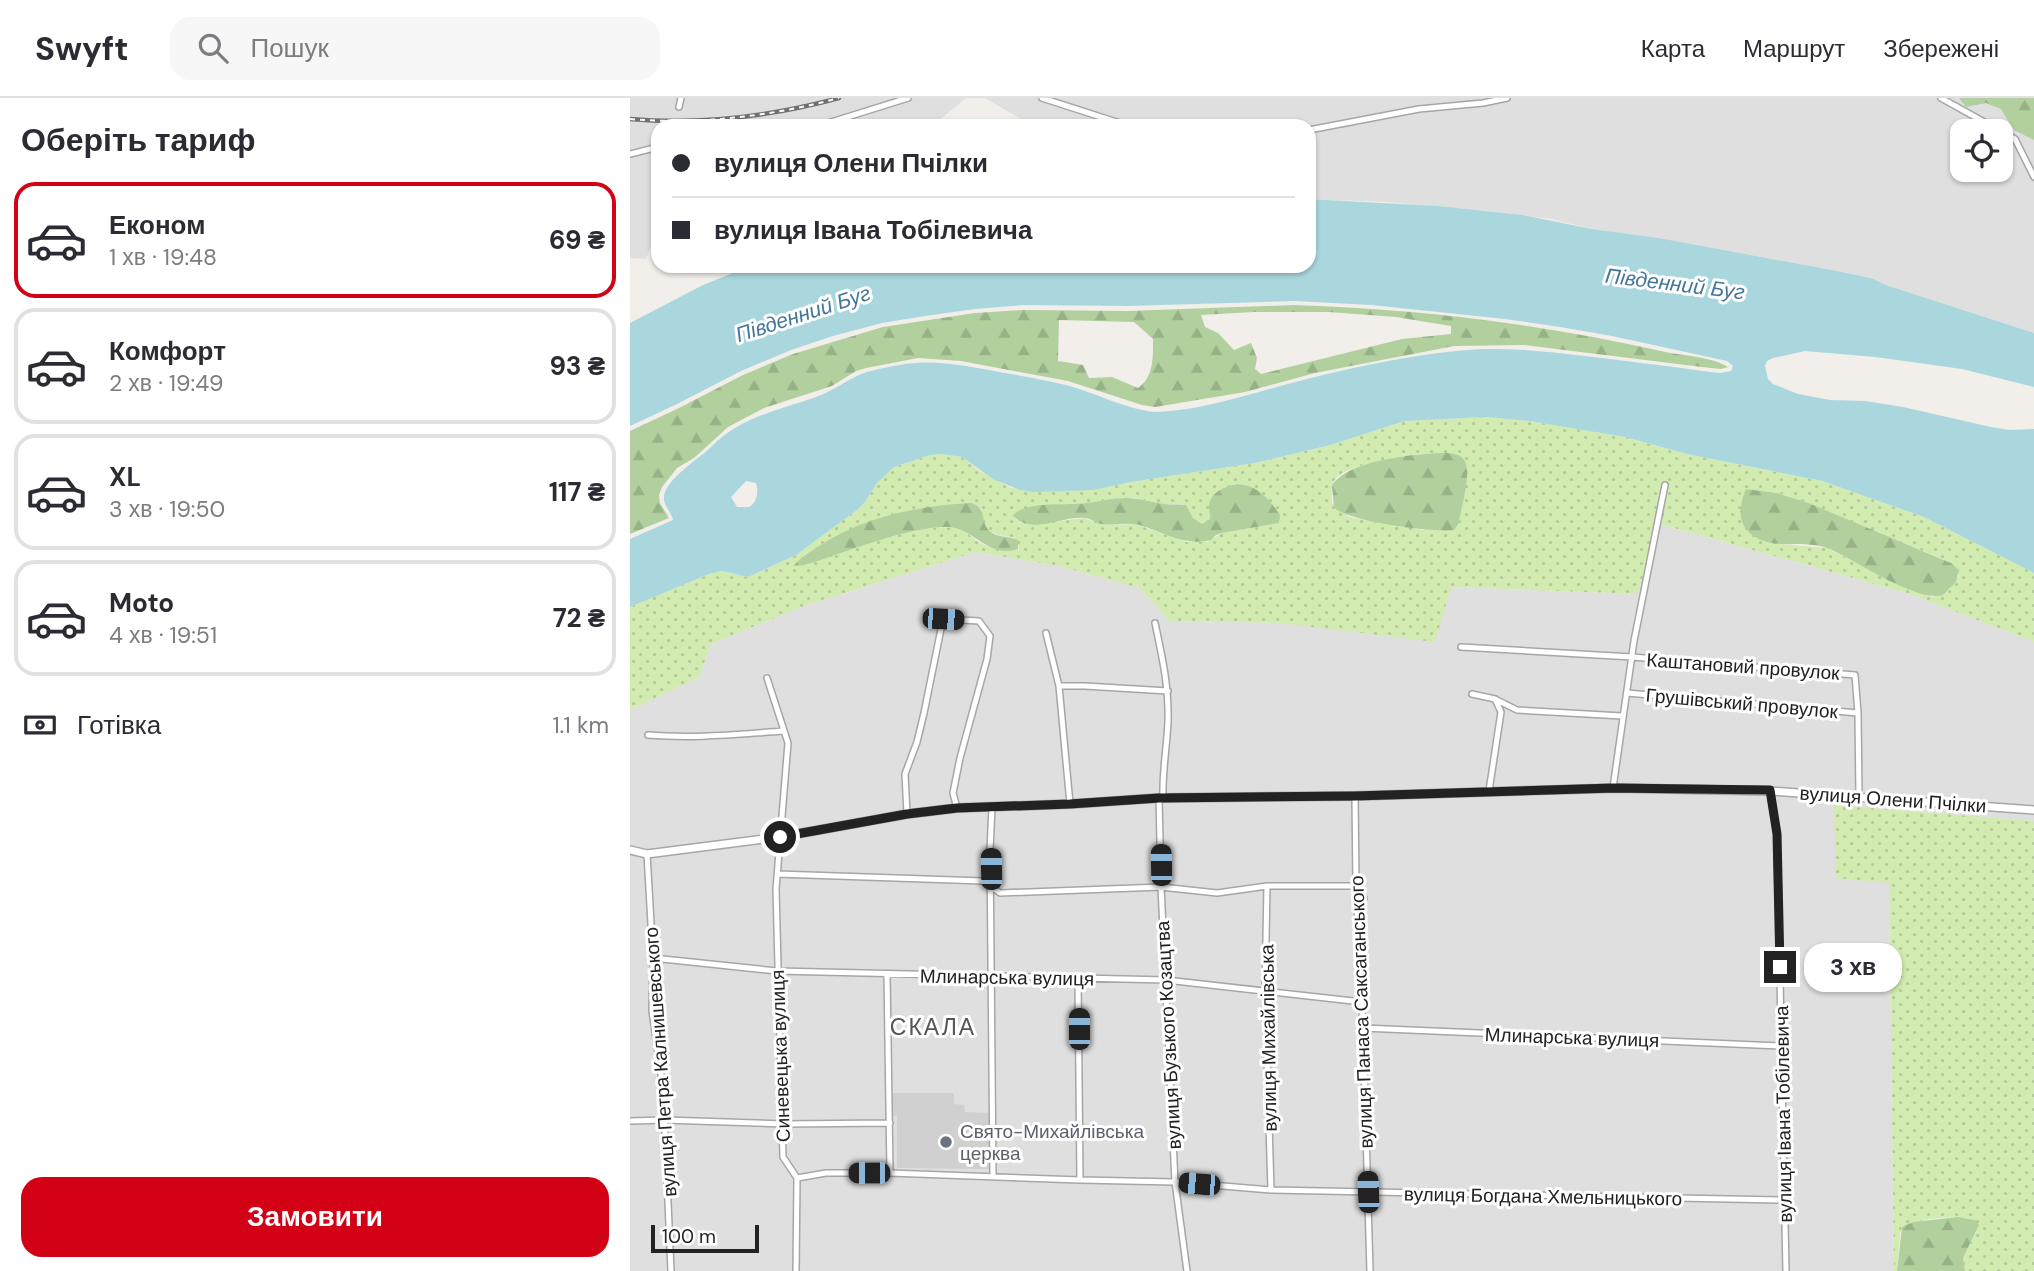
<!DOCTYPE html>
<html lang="uk">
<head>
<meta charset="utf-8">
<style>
  :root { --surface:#fff; --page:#f7f7f7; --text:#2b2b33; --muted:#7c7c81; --line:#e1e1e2; --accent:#d20115 }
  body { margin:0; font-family:"DM Sans",sans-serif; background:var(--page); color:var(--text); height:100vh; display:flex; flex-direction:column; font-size:26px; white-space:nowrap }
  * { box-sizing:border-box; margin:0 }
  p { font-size:23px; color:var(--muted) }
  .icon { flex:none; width:38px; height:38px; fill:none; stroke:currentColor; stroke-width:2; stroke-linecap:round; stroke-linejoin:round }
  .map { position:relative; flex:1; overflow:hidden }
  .details { display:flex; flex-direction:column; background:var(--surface); width:630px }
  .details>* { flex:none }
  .top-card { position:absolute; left:21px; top:21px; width:665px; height:154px; border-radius:21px; box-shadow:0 2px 5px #0004; display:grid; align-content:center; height:154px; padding:0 21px; background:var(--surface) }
  .fabs { position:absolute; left:1320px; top:21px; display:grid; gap:14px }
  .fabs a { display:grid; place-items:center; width:63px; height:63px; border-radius:14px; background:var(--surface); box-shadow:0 2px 5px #0004; font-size:35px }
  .scale { position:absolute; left:21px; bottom:18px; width:108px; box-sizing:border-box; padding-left:7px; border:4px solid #222; border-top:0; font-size:19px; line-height:24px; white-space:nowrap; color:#222; -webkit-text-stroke:5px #fff; paint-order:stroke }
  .end { position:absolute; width:32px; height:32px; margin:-16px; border:9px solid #222; background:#fff; box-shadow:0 0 0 4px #fff }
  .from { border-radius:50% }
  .bubble { position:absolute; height:49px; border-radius:21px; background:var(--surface); box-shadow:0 2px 5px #0004; font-size:23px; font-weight:700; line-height:49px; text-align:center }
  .car { position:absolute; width:21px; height:42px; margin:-21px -10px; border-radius:9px; box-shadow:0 0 5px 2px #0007; background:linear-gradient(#222 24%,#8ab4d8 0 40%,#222 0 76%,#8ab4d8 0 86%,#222 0) }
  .top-card b { display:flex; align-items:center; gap:24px; height:66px; font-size:26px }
  .top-card b+b { border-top:2px solid var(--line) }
  .top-card i { width:18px; height:18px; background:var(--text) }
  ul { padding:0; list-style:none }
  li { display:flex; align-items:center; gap:21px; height:116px; margin:0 14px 10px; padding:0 7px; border:4px solid var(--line); border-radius:21px }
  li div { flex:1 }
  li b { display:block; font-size:26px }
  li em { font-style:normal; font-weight:700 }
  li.active { border-color:var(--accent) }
  li>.icon { width:63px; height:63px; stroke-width:1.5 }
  h2 { padding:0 21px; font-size:32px; line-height:84px }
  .pay { display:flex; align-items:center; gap:18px; height:77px; padding:0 21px; font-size:26px }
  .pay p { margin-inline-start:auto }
  .primary-button { display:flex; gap:14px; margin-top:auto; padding:14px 21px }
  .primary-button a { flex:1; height:80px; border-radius:21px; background:var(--accent); color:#fff; font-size:28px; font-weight:700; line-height:80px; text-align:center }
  header { display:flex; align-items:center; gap:42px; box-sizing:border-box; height:98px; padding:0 35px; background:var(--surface); border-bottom:2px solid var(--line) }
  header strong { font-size:33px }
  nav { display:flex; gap:38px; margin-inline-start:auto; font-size:24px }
  .search { width:490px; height:63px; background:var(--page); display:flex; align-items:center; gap:18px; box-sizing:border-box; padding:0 24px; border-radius:21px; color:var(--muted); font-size:26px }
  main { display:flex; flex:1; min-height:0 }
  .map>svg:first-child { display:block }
</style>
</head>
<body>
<header>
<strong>Swyft</strong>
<div class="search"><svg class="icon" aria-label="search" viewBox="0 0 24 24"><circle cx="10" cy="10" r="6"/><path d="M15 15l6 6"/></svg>Пошук</div>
<nav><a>Карта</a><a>Маршрут</a><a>Збережені</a></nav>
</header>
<main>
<section class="details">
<h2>Оберіть тариф</h2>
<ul>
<li class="active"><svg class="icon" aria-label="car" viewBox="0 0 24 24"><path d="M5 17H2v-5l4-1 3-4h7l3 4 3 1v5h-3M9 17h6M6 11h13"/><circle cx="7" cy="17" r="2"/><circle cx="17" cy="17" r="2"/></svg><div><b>Економ</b><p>1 хв · 19:48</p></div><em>69 ₴</em></li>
<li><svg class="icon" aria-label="car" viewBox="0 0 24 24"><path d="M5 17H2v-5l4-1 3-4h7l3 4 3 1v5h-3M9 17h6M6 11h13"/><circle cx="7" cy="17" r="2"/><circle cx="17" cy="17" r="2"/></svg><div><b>Комфорт</b><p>2 хв · 19:49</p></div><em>93 ₴</em></li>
<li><svg class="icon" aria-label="car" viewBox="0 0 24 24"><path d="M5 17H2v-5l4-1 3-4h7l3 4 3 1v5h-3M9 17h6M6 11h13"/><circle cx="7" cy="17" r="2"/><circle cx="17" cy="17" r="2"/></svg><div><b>XL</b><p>3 хв · 19:50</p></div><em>117 ₴</em></li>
<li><svg class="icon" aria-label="car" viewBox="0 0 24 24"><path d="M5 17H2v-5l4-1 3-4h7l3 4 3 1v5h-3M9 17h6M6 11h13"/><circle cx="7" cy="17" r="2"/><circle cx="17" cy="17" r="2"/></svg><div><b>Moto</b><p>4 хв · 19:51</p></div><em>72 ₴</em></li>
</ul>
<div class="pay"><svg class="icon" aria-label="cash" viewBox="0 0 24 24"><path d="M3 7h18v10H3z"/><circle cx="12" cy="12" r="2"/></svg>Готівка<p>1.1 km</p></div>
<div class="primary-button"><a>Замовити</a></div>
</section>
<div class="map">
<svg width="1404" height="1173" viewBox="0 0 1404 1173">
  <defs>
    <pattern id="grass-dots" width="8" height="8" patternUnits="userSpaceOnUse" patternTransform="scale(1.75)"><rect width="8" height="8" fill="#d2ebb0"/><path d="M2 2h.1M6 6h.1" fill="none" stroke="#b4c997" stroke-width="1.8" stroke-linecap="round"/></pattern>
    <pattern id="forest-firs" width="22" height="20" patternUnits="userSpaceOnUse" patternTransform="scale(1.75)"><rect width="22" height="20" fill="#b1d09e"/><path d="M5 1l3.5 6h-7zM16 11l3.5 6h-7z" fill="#98b288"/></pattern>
  </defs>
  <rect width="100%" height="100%" fill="#f2eee9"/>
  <path fill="#e0dfdf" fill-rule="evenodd" d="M0 0H336L302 28H28V129L16 161 0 160Z
    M355 0H1404V235L1256 187 1241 180 1207 173 1029 140 962 131 921 121 868 114 758 104 679 101V28H403ZM1332 33H1370V72H1332Z
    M1029 426 1283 497 1404 544V723L1204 707 1259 785 1264 1173H0V612L69 579 81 546 174 508 345 454 429 468 509 490 540 523 650 525 821 489 1006 496Z"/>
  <path fill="#d0d0d0" d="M263 995H324V1006L334 1007 335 1014 359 1015V1071L267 1070V1018H263Z"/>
  <path fill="url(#grass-dots)" fill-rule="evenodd" d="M856 319 899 323 995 339 1057 356 1192 383 1294 419 1404 475V544L1283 497 1030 426 1007 496 821 489 805 544 650 525 540 523 509 490 429 468 345 454 174 508 81 546 69 579 0 612V509L79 476 92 473 118 479 166 457 227 412 235 404 247 385 264 369 300 357 312 356 332 359 350 373 381 390 464 392 501 384 625 365 700 347 775 323ZM792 356 830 411 829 425 793 432 778 429 719 419 702 405C702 396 700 386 707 379 719 367 774 357 792 356ZM607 386C637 392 636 399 650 424L649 425 592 435 577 444H556L505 426 474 427 454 420 401 427 391 425 384 420 392 412 402 409 429 406H451L492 400H506L532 406H553L557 409 563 420 572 426 580 421C581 398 584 391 607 386ZM1116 391 1147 395 1158 398 1313 461 1321 465 1329 477 1328 480 1317 494 1303 499 1277 490 1197 450 1152 446ZM295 410H351C354 435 362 436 385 440L389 449V451C375 456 359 450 347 443 339 437 334 431 324 430 284 426 215 454 175 467L173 458C215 431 245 419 295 410Z
    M1204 707 1404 723V1173H1335L1333 1160 1348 1130 1345 1122C1326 1116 1290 1120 1272 1129L1270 1136 1267 1173H1264L1259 785 1206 780Z"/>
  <path fill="url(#forest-firs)" fill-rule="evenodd" d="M1329 0H1404V42L1384 32 1371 11 1356 5 1336 9Z
    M665 207C788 211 911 226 1031 253 1052 258 1080 258 1098 269L1091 271 1072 269 894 247 824 248 685 275 615 294 525 309 512 307 438 283 331 263 288 260 236 270 226 273 202 288 134 310 98 329 64 360 47 370 32 389 29 397 30 405 39 420 0 436V333L49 310 113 277 163 256 253 229 345 215 393 212 498 213ZM624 214H698L766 219 821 228V236L772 241 631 276 625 271 627 260 621 245 604 252 588 235 575 229 571 217ZM429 222 504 224 523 241C523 259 524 279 508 290L482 279 459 280 453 267 428 263Z
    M812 355C818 355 825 355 830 358 846 367 830 410 829 425L824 432C805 435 714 423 704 409L702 388C716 362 785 356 812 355Z
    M607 386C628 387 639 401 650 417L649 425 592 435 586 437 581 442C554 449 534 434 509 427 496 424 483 428 471 426 465 425 462 421 456 420 432 417 402 438 383 418 394 402 440 408 457 405 470 403 483 400 496 400 509 400 521 404 534 406 541 407 548 406 556 407L563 420 572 426 580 421C580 416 579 412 579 408 580 394 596 388 607 386Z
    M1116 391 1147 395 1181 406 1321 465 1329 472 1326 484 1313 497C1287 505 1225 462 1200 451 1176 440 1143 454 1121 436 1106 424 1110 406 1116 391Z
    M340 405C359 409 348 424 361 434 368 440 380 438 388 442V451C358 461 344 430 318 429 276 429 217 454 175 467L164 468C170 459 180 454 189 448 233 419 288 408 340 405Z
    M1328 1119 1345 1122 1349 1127 1333 1160 1335 1173H1267L1272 1129 1283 1124Z"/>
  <path fill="#aad7de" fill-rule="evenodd" d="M679 101 808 108 893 117 962 131 1029 140 1207 173 1241 180 1256 187 1404 235V289L1332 271 1245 259 1175 253 1143 260 1137 263 1135 268 1138 281 1143 286 1168 296 1200 302 1235 303 1273 309 1361 329 1379 332 1404 331V475L1294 419 1192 383 1057 356 995 339 899 323 856 319 775 323 700 347 625 365 501 384 464 392 403 394 390 392 363 381 332 359 312 356 300 357 264 369 247 385 235 404 227 412 166 457 118 479 92 473 79 476 0 509V441L43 422C41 414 35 409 34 402 31 384 69 361 81 349 112 318 147 313 186 299 204 293 220 279 237 274 252 270 270 266 286 265 310 263 335 268 359 272 385 277 411 281 436 287 463 294 503 314 528 314 571 312 613 298 654 287 710 272 768 259 826 253 869 248 911 253 955 258 994 263 1033 267 1072 273L1090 275 1101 273 1103 268 1097 263 982 238 930 229 875 221 741 207 665 203 498 208 393 207 345 211 295 218 252 225 203 238 161 252 111 273 47 306 0 328V225L73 187 120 168H679ZM116 383 126 385C129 393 127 405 119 409H107L101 399Z"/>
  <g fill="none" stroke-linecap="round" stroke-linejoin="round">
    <g stroke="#a6a6a6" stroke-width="8">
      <path id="minor" d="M412 0 499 28
        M1311 0 1385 41 1404 79
        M49 9 51 0
        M174 28 198 25 278 0
        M679 32 789 11 853 5 877 0
        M0 56 28 49
        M525 525C532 558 539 589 538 623 537 649 532 674 533 701
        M416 535 429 588 440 706
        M831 549 1002 559 1225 577 1228 615 1229 698
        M137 580 158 645 146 791 153 1059 167 1080 166 1173
        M429 588H455L538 593
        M997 595 1228 615
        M842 596 865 601 887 612 992 618
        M18 637C65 641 108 636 154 633
        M983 690 1004 543 1035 387
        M859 693 871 614 865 601
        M1140 693 1147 736 1156 1173
        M725 698 726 788 733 930 740 1173
        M529 700 531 789 545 1084 557 1173
        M362 709 360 752 363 1078
        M277 716 275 676 287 644 294 615 313 521 349 523 360 538 357 561 330 660 323 695 327 710
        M17 756 23 860 22 913 33 990 41 1173
        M148 776 353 783 370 795 531 789 587 795 637 788H726L734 800
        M637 788 635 894 641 1092
        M23 860 147 873 536 882 732 904
        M257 876 260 1075
        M448 880 450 1082
        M733 930 1151 948
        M0 1023 35 1022 154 1026 260 1025
        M167 1080 196 1075H260L450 1082 545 1084 641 1092 1155 1102"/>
    </g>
    <g stroke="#a6a6a6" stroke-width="10">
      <path id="tertiary" d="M0 752 17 756 150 739 277 716 327 710 440 706 529 700 725 698 988 690 1140 693 1404 712"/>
    </g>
    <use href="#minor" stroke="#fff" stroke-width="5"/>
    <use href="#tertiary" stroke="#fff" stroke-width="7"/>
    <g stroke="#707070" stroke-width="4.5">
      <path id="rail" d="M0 21C70 27 142 18 209 0"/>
    </g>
    <use href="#rail" stroke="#fff" stroke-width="2" stroke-dasharray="5" stroke-linecap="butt"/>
  </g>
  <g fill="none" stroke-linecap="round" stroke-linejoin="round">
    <path stroke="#222" stroke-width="9" d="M150 739 277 716 327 710 440 706 529 700 725 698 983 690 1140 692 1147 736 1150 869"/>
  </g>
  <circle fill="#6b7280" stroke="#fff" stroke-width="2.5" cx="316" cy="1044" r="7"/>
  <g text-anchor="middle" stroke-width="6" stroke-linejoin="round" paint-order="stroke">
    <g font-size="19" fill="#222" stroke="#fff">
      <text transform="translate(1113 568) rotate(4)" y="7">Каштановий провулок</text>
      <text transform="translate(1112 605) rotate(5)" y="7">Грушівський провулок</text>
      <text transform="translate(1263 701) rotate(4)" y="7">вулиця Олени Пчілки</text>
      <text transform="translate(377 879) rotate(1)" y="7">Млинарська вулиця</text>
      <text transform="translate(731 914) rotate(-92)" y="7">вулиця Панаса Саксаганського</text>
      <text transform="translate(538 937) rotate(-93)" y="7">вулиця Бузького Козацтва</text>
      <text transform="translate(942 939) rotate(2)" y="7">Млинарська вулиця</text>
      <text transform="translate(638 940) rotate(-91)" y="7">вулиця Михайлівська</text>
      <text transform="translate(150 958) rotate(-92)" y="7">Синевецька вулиця</text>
      <text transform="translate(30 964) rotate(-94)" y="7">вулиця Петра Калнишевського</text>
      <text transform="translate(1153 1016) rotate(-91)" y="7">вулиця Івана Тобілевича</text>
      <text transform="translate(913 1098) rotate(1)" y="7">вулиця Богдана Хмельницького</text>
    </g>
    <g font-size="19" fill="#5b616d" stroke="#fff" text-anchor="start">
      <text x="330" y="1040">Свято-Михайлівська<tspan x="330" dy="22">церква</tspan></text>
    </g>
    <g font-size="21" font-style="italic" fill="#44779a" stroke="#fff">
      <text transform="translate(1045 186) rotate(7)" y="7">Південний Буг</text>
      <text transform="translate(173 216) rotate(-18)" y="7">Південний Буг</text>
    </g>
    <g font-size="23" letter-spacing="2" fill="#555" stroke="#fff">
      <text x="303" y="937">СКАЛА</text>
    </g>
  </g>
</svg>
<div class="fabs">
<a><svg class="icon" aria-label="locate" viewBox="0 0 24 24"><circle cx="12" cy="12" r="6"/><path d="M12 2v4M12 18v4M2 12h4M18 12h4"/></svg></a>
</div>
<div class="scale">100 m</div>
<i class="end from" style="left:150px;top:739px"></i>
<i class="end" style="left:1150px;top:869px"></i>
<div class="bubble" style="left:1174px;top:845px;width:98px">3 хв</div>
<i class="car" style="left:313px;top:521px;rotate:93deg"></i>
<i class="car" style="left:531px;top:767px;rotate:359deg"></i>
<i class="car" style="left:361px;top:771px;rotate:359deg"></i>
<i class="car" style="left:449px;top:931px;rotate:0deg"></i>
<i class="car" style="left:239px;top:1075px;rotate:270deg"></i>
<i class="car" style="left:569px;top:1086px;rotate:275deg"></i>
<i class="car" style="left:738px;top:1094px;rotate:358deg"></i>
<div class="top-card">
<b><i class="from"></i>вулиця Олени Пчілки</b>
<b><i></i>вулиця Івана Тобілевича</b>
</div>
</div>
</main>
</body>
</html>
